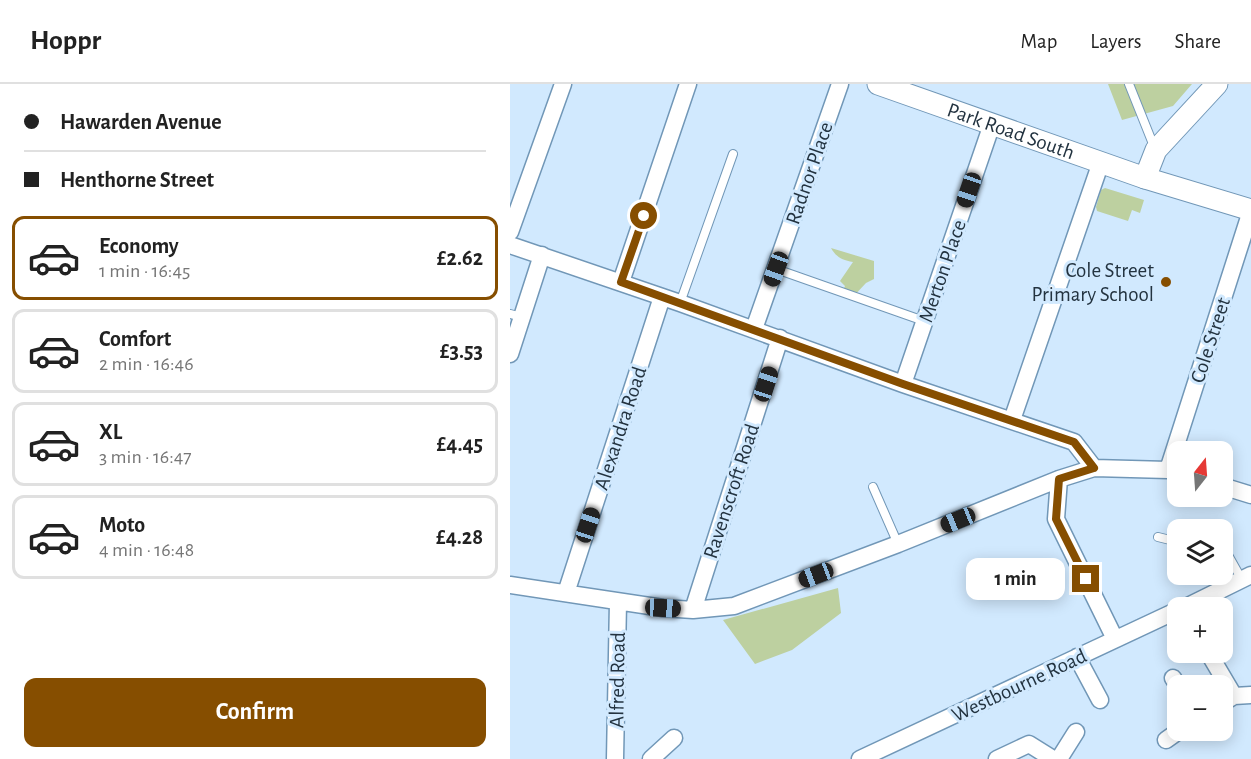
<!DOCTYPE html>
<html lang="en">
<head>
<meta charset="utf-8">
<style>
  :root { --surface:#fff; --page:#f2f2f2; --text:#222; --muted:#767676; --line:#e0e0e0; --accent:#864e00 }
  body { margin:0; font-family:"Alegreya Sans",sans-serif; background:var(--page); color:var(--text); height:100vh; display:flex; flex-direction:column; font-size:22px; white-space:nowrap }
  * { box-sizing:border-box; margin:0 }
  p { font-size:20px; color:var(--muted) }
  .icon { flex:none; width:33px; height:33px; fill:none; stroke:currentColor; stroke-width:2; stroke-linecap:round; stroke-linejoin:round }
  .map { position:relative; flex:1; overflow:hidden }
  .side { display:flex; flex-direction:column; background:var(--surface); width:510px }
  .side>* { flex:none }
  .hud { display:grid; align-content:center; height:132px; padding:0 24px; background:var(--surface) }
  .needle { width:39px; rotate:17deg }
  .buttons { position:absolute; left:657px; top:357px; display:grid; gap:12px }
  .buttons a { display:grid; place-items:center; width:66px; height:66px; border-radius:12px; background:var(--surface); box-shadow:0 3px 15px #0003; font-size:30px }
  .end { position:absolute; width:27px; height:27px; margin:-14px; border:8px solid #864e00; background:#fff; box-shadow:0 0 0 3px #fff }
  .from { border-radius:50% }
  .bubble { position:absolute; height:42px; border-radius:12px; background:var(--surface); box-shadow:0 3px 15px #0003; font-size:20px; font-weight:700; line-height:42px; text-align:center }
  .car { position:absolute; width:18px; height:36px; margin:-18px -9px; border-radius:8px; box-shadow:0 0 4px 2px #0007; background:linear-gradient(#222 24%,#8ab4d8 0 40%,#222 0 76%,#8ab4d8 0 86%,#222 0) }
  .hud b { display:flex; align-items:center; gap:21px; height:57px; font-size:22px }
  .hud b+b { border-top:2px solid var(--line) }
  .hud i { width:15px; height:15px; background:var(--text) }
  ul { padding:0; list-style:none }
  li { display:flex; align-items:center; gap:18px; height:84px; margin:0 12px 9px; padding:0 12px; border:3px solid var(--line); border-radius:12px }
  li div { flex:1 }
  li b { display:block; font-size:22px }
  li em { font-style:normal; font-weight:700 }
  li.current { border-color:var(--accent) }
  li>.icon { width:54px; height:54px; stroke-width:1.5 }
  .button { display:flex; gap:12px; margin-top:auto; padding:12px 24px }
  .button a { flex:1; height:69px; border-radius:12px; background:var(--accent); color:#fff; font-size:24px; font-weight:700; line-height:69px; text-align:center }
  header { display:flex; align-items:center; gap:36px; box-sizing:border-box; height:84px; padding:0 30px; background:var(--surface); border-bottom:2px solid var(--line) }
  header strong { font-size:28px }
  nav { display:flex; gap:33px; margin-inline-start:auto; font-size:21px }
  main { display:flex; flex:1; min-height:0 }
  .map>svg:first-child { display:block }
</style>
</head>
<body>
<header>
<strong>Hoppr</strong>
<nav><a>Map</a><a>Layers</a><a>Share</a></nav>
</header>
<main>
<section class="side">
<div class="hud">
<b><i class="from"></i>Hawarden Avenue</b>
<b><i></i>Henthorne Street</b>
</div>
<ul>
<li class="current"><svg class="icon" aria-label="car" viewBox="0 0 24 24"><path d="M5 17H2v-5l4-1 3-4h7l3 4 3 1v5h-3M9 17h6M6 11h13"/><circle cx="7" cy="17" r="2"/><circle cx="17" cy="17" r="2"/></svg><div><b>Economy</b><p>1 min · 16:45</p></div><em>£2.62</em></li>
<li><svg class="icon" aria-label="car" viewBox="0 0 24 24"><path d="M5 17H2v-5l4-1 3-4h7l3 4 3 1v5h-3M9 17h6M6 11h13"/><circle cx="7" cy="17" r="2"/><circle cx="17" cy="17" r="2"/></svg><div><b>Comfort</b><p>2 min · 16:46</p></div><em>£3.53</em></li>
<li><svg class="icon" aria-label="car" viewBox="0 0 24 24"><path d="M5 17H2v-5l4-1 3-4h7l3 4 3 1v5h-3M9 17h6M6 11h13"/><circle cx="7" cy="17" r="2"/><circle cx="17" cy="17" r="2"/></svg><div><b>XL</b><p>3 min · 16:47</p></div><em>£4.45</em></li>
<li><svg class="icon" aria-label="car" viewBox="0 0 24 24"><path d="M5 17H2v-5l4-1 3-4h7l3 4 3 1v5h-3M9 17h6M6 11h13"/><circle cx="7" cy="17" r="2"/><circle cx="17" cy="17" r="2"/></svg><div><b>Moto</b><p>4 min · 16:48</p></div><em>£4.28</em></li>
</ul>
<div class="button"><a>Confirm</a></div>
</section>
<div class="map">
<svg width="741" height="675" viewBox="0 0 741 675">
  <rect width="100%" height="100%" fill="#d1e9fe"/>
  <path fill="#bdd0a0" d="M598 0H682L663 22 612 36Z
    M595 104 634 116 630 129 622 126 618 137 587 127 586 123 591 106Z
    M321 164 364 177V195L356 199 341 215 331 211 335 202 330 197 343 178C332 176 326 173 321 164Z
    M328 504 331 529 282 566 245 580 213 536Z"/>
  <g fill="none" stroke-linecap="round" stroke-linejoin="round">
    <g stroke="#7197b7" stroke-width="10">
      <path id="service" d="M619 0 645 65
        M266 185 414 237
        M170 219 223 70
        M0 230 12 233
        M363 403 388 460
        M648 453 668 458
        M712 469 718 471 732 496"/>
    </g>
    <g stroke="#7197b7" stroke-width="19">
      <path id="minor" d="M0 148 53 0
        M0 161 170 219 393 300 564 358 584 384
        M111 198 178 0
        M244 245 330 0
        M0 270 32 171
        M393 300 482 40
        M502 336 591 78
        M658 386 741 127
        M549 395 546 435 605 555
        M712 402 741 411
        M0 501 153 524 183 526 224 522 388 460 549 395 584 384 658 386 668 388
        M56 509 152 213
        M674 524 741 491
        M183 526 270 254
        M698 568 724 612
        M567 573 590 616
        M663 594 668 602
        M712 619 724 612 741 611
        M656 656 670 646
        M105 675 108 518
        M141 675 164 654
        M350 675 668 526
        M487 675 519 660 543 675
        M549 675 566 648"/>
    </g>
    <g stroke="#7197b7" stroke-width="23">
      <g id="tertiary">
        <path id="s1" d="M368 0 635 94 741 126"/>
        <path d="M635 94 646 66 707 0"/>
      </g>
    </g>
    <use href="#service" stroke="#fff" stroke-width="8"/>
    <use href="#minor" stroke="#fff" stroke-width="16"/>
    <use href="#tertiary" stroke="#fff" stroke-width="21"/>
  </g>
  <g fill="none" stroke-linecap="round" stroke-linejoin="round">
    <path stroke="#864e00" stroke-width="8" d="M134 132 111 198 393 300 564 358 584 384 549 395 546 435 576 495"/>
  </g>
  <circle fill="#864e00" stroke="#d1e9fe" stroke-width="2" cx="656" cy="198" r="6"/>
  <g text-anchor="middle" stroke-width="6" stroke-linejoin="round" paint-order="stroke">
    <g font-size="21" fill="#233340" stroke="#d1e9fe">
      <text dy="7" stroke="none"><textPath href="#s1" startOffset="141">Park Road South</textPath></text>
      <text transform="translate(299 89) rotate(-71)" y="7">Radnor Place</text>
      <text transform="translate(432 187) rotate(-71)" y="7">Merton Place</text>
      <text transform="translate(700 256) rotate(-72)" y="7">Cole Street</text>
      <text transform="translate(110 344) rotate(-72)" y="7">Alexandra Road</text>
      <text transform="translate(221 407) rotate(-72)" y="7">Ravenscroft Road</text>
      <text transform="translate(107 596) rotate(-89)" y="7">Alfred Road</text>
      <text transform="translate(509 601) rotate(-25)" y="7">Westbourne Road</text>
    </g>
    <g font-size="21" fill="#233340" stroke="#d1e9fe" text-anchor="end">
      <text x="644" y="193">Cole Street<tspan x="644" dy="24">Primary School</tspan></text>
    </g>
  </g>
</svg>
<div class="buttons">
<a><svg class="needle" viewBox="-14 -14 28 28"><path d="M0-13l5 13h-10z" fill="#e53935"/><path d="M0 13l5-13h-10z" fill="#767676"/></svg></a>
<a><svg class="icon" aria-label="layers" viewBox="0 0 24 24"><path d="M12 4l9 5-9 5-9-5zM3 14l9 5 9-5"/></svg></a>
<a>+</a>
<a>−</a>
</div>
<i class="end from" style="left:134px;top:132px"></i>
<i class="end" style="left:576px;top:495px"></i>
<div class="bubble" style="left:456px;top:474px;width:99px">1 min</div>
<i class="car" style="left:459px;top:106px;rotate:199deg"></i>
<i class="car" style="left:266px;top:185px;rotate:200deg"></i>
<i class="car" style="left:256px;top:300px;rotate:18deg"></i>
<i class="car" style="left:448px;top:436px;rotate:248deg"></i>
<i class="car" style="left:78px;top:441px;rotate:18deg"></i>
<i class="car" style="left:306px;top:491px;rotate:249deg"></i>
<i class="car" style="left:153px;top:524px;rotate:93deg"></i>
</div>
</main>
</body>
</html>
